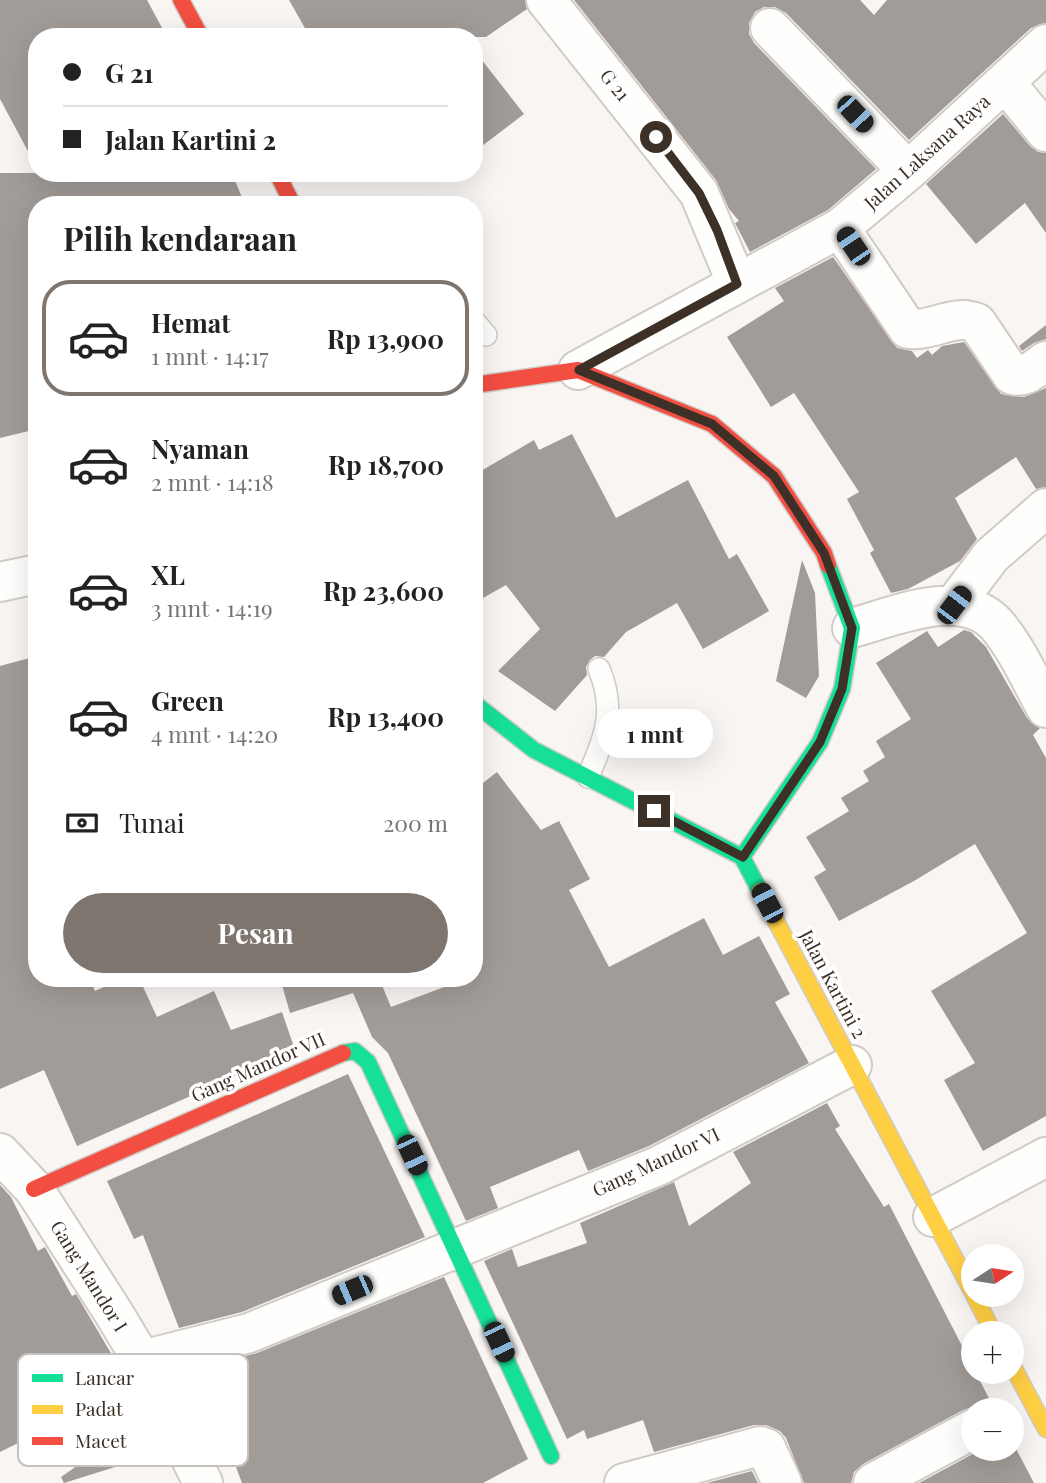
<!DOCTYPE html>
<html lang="id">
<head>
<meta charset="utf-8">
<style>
  :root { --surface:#fff; --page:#f6f6f6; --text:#222; --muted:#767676; --line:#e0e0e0; --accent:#7e756e }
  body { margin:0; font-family:"Playfair Display",serif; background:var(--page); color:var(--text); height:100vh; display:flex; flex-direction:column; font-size:26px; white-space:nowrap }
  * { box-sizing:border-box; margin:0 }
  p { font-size:23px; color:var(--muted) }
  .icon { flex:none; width:38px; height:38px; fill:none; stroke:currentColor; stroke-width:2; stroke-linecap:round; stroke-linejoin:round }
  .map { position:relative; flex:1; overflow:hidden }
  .panel { position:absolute; left:28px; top:196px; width:455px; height:791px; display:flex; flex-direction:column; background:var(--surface); border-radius:28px; box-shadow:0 7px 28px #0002 }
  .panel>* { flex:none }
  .banner { position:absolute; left:28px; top:28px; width:455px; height:154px; border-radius:28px; box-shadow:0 7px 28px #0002; display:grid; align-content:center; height:154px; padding:0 35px; background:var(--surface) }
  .needle { width:46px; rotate:78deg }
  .fabs { position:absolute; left:961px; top:1244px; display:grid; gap:14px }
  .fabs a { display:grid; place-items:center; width:63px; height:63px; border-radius:50%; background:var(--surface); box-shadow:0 7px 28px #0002; font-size:35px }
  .end { position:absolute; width:32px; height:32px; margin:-16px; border:9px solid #3c3027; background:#fff; box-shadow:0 0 0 4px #fff }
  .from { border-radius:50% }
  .bubble { position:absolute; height:49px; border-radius:24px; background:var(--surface); box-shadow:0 7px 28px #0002; font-size:23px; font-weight:700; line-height:49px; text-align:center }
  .car { position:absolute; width:21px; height:42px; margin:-21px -10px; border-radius:9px; box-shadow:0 0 5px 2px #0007; background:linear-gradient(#222 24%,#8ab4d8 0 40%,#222 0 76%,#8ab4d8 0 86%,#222 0) }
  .banner b { display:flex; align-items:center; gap:24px; height:66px; font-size:26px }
  .banner b+b { border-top:2px solid var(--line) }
  .banner i { width:18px; height:18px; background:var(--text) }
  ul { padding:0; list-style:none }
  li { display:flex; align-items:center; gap:21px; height:116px; margin:0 14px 10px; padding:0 21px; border:4px solid transparent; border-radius:28px }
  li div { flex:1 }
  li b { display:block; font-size:26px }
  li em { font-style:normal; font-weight:700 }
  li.on { border-color:var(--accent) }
  li>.icon { width:63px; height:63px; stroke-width:1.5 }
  h2 { padding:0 35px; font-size:32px; line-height:84px }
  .pay { display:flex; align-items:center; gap:18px; height:77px; padding:0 35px; font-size:26px }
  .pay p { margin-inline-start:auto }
  .action { display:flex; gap:14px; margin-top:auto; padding:14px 35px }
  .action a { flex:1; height:80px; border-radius:42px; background:var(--accent); color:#fff; font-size:28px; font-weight:700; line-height:80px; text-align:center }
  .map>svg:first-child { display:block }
</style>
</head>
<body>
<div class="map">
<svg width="1046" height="1483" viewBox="0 0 1046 1483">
  <rect width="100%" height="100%" fill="#f8f5f3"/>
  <path fill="#a29c98" d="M0 0H147L167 37H37V168L0 99Z
    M289 0H525L527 9 486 37H310Z
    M574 0H860L874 15 887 0H1046V23L1031 28 909 140 786 13 775 7H764L755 12 749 23V34L754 43 876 169 828 210 750 252 735 223 739 221 729 209 716 180Z
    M474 50 524 114 474 152Z
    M1003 114 1030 146 1038 152 1046 153V233L1025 203 976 244 926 184Z
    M0 173H232L245 205H37V429L0 438Z
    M833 257 897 348 912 351 917 358 928 350 932 355 942 346 964 342 1001 394 1024 397 1046 388V487L1036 489 1016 457 955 498 977 539 960 561 908 589 891 593 870 553 874 550 847 499 859 492 794 393 771 407 727 337 784 301 775 288Z
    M1046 325V339L1034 343 1022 351 1019 346Z
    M572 434 616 518 688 480 729 559 737 554 769 611 703 649 677 603 626 632 604 657 595 656 590 660 586 667 587 675 555 711 498 671 540 629 506 585 474 603V475L534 440 539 450Z
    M802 560 815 593 819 676 806 698 776 681Z
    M964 630 971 632 986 647 1027 718 1040 728 1033 735 1046 758V1116L983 1151 944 1080 975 1063 931 991 1027 933 975 844 914 881 839 921 814 877 826 870 806 837 849 811 841 798 869 781 863 771 885 757 876 741 911 719 876 663 927 631 938 647Z
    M37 656V978H89L95 991 124 978H139L157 1017 214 991 231 1030 282 1012 295 1050 77 1146 44 1070 0 1089V666Z
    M497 772 541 830 559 821 590 879 569 890 609 967 704 918 723 955 759 936 790 994 775 1002 809 1063 649 1146 588 1171 579 1150 490 1187 498 1208 466 1221 388 1053 372 1037 353 993 290 1013 282 985 305 978H379L391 1007 468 978H474V790Z
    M348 1074 425 1237 242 1312 179 1328 143 1235 134 1239 107 1181Z
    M827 1103 840 1126 835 1129 884 1207 889 1204 995 1410 973 1407 963 1410 863 1464 854 1472 851 1483H804L786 1438 780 1431 766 1425H754L654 1452 643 1420 587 1439 584 1430 567 1439 484 1261 512 1249 518 1267 587 1243 580 1223 674 1182 689 1226 751 1183 733 1152Z
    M0 1185 11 1197 38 1251 45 1247 72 1296 76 1294 131 1387 0 1452Z
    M444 1277 528 1459 483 1483H242L216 1414 197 1422 178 1383 189 1378 186 1371 257 1353Z
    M146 1418 163 1452 64 1483 61 1477Z
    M1012 1441 1034 1483H919L982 1449H1012Z
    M752 1471 758 1483H707Z"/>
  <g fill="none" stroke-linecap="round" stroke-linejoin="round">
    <g stroke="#d1cbc5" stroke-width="24">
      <path id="lane" d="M474 321 486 335
        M588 777C604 738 617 712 599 669"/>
    </g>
    <g stroke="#d1cbc5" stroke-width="42">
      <path id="street" d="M546 0 699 193 737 284
        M770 28 908 171
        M1005 82 1046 132
        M840 228 908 329C932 332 954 313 977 323L1012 375C1026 379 1035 368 1046 361
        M578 370 840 228 908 171 1046 44
        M0 582 37 574
        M954 605 991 556 1046 508
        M852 628C893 617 961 586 996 624 1017 648 1031 681 1046 708
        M0 1153 34 1189 113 1312 142 1360 203 1483
        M933 1217 1046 1157
        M142 1360 249 1333 658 1166 852 1065
        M624 1483 760 1446 766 1448 782 1483
        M873 1483 973 1429"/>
    </g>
    <g stroke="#d1cbc5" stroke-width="19">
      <path id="fast" d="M474 703 534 750 742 857 760 891
        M742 857 820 742 842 689 852 628 828 565
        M343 1053 355 1051 368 1062 551 1456"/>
    </g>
    <g stroke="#d1cbc5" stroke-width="19">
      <path id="slow" d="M760 891 973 1293
        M974 1295 994 1334
        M1012 1365 1046 1429"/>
    </g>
    <g stroke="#d1cbc5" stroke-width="19">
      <path id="jam" d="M181 0 201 37
        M277 173 293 205
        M474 385 578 370 712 424 774 476 824 553 828 565
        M34 1189 343 1053"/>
    </g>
    <use href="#lane" stroke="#fefefd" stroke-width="21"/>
    <use href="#street" stroke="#fefefd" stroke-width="38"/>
    <use href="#fast" stroke="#16e098" stroke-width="16"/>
    <use href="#slow" stroke="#ffcf43" stroke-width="16"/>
    <use href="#jam" stroke="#f24e42" stroke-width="16"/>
  </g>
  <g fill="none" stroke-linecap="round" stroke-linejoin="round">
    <path stroke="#3c3027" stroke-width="9" d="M654 811 743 857 820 742 842 689 852 628 824 553 774 476 712 424 579 370 737 284 717 230 699 193 656 137"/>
  </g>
  <g text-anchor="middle" stroke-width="7" stroke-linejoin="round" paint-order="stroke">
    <g font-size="19" fill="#3c3027" stroke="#fff">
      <text transform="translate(615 85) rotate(51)" y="7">G 21</text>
      <text transform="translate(927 152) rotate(-42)" y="7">Jalan Laksana Raya</text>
      <text transform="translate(833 984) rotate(62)" y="7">Jalan Kartini 2</text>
      <text transform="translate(258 1067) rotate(-24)" y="7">Gang Mandor VII</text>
      <text transform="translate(656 1162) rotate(-25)" y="7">Gang Mandor VI</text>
      <text transform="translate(89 1276) rotate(58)" y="7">Gang Mandor I</text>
    </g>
  </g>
  <rect x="18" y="1354" width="230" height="112" rx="10" fill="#fff" stroke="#c4c1be" stroke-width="2"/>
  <rect x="32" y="1374" width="31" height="8" fill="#16e098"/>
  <rect x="32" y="1405" width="31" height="9" fill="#ffcf43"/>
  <rect x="32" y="1437" width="31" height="8" fill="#f24e42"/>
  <g font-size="19" fill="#3c3027">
    <text x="75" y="1385">Lancar</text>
    <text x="75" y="1416">Padat</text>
    <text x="75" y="1448">Macet</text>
  </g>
</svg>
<div class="fabs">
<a><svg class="needle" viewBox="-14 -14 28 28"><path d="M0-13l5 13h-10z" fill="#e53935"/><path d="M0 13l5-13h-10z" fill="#767676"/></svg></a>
<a>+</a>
<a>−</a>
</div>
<i class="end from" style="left:656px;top:137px"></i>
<i class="end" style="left:654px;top:811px"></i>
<div class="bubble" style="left:597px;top:709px;width:116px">1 mnt</div>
<i class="car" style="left:855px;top:114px;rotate:137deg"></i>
<i class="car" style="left:853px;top:246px;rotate:326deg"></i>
<i class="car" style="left:954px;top:605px;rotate:37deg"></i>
<i class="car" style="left:767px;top:903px;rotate:332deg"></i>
<i class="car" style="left:412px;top:1155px;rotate:155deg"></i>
<i class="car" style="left:352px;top:1290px;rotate:247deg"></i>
<i class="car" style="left:499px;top:1342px;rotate:155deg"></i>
<div class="banner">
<b><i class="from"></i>G 21</b>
<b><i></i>Jalan Kartini 2</b>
</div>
<section class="panel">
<h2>Pilih kendaraan</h2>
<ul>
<li class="on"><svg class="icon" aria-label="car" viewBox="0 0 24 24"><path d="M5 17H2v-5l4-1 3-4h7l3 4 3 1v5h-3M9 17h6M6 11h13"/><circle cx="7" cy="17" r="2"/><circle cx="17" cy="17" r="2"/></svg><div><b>Hemat</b><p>1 mnt · 14:17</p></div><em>Rp 13,900</em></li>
<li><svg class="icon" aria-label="car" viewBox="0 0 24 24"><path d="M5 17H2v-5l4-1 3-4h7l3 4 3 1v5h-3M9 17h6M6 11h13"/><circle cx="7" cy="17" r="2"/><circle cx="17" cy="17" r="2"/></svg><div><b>Nyaman</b><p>2 mnt · 14:18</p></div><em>Rp 18,700</em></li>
<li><svg class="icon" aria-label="car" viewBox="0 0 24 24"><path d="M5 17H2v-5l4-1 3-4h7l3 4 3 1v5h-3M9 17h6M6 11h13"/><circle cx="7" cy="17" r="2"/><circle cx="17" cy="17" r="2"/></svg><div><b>XL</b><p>3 mnt · 14:19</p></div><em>Rp 23,600</em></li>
<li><svg class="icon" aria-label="car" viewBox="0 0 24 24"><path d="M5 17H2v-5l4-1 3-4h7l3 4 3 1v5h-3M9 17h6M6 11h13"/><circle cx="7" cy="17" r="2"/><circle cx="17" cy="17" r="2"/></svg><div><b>Green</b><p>4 mnt · 14:20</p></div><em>Rp 13,400</em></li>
</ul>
<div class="pay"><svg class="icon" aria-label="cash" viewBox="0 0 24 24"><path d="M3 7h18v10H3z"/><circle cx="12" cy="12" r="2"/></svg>Tunai<p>200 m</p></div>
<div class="action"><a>Pesan</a></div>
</section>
</div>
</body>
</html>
